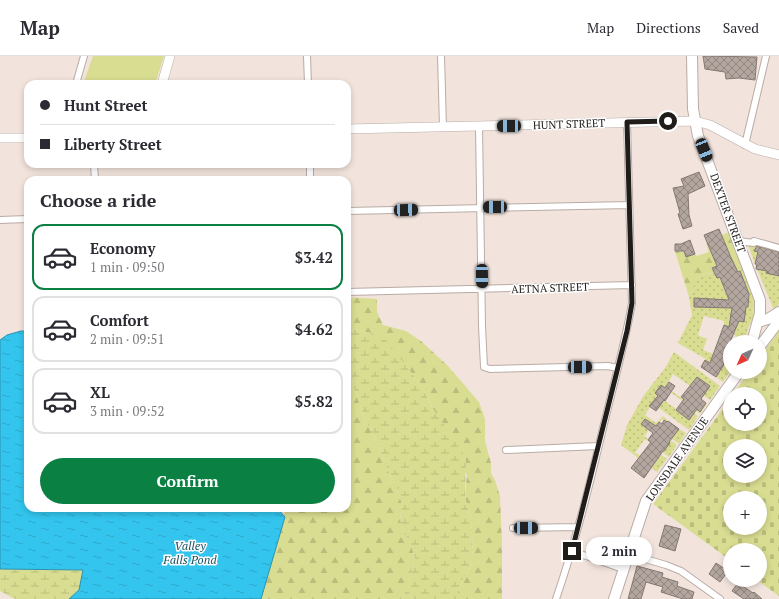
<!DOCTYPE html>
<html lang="en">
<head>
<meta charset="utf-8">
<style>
  :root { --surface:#fff; --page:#f7f7f7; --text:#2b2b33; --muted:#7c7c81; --line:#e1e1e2; --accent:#0b8043 }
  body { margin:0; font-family:"PT Serif",serif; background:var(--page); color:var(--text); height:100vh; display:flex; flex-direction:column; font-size:15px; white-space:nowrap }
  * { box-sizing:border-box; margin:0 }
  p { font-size:13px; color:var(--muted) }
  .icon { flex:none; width:22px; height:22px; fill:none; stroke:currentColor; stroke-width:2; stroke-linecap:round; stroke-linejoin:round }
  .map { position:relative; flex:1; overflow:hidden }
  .details { position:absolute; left:24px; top:120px; width:327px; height:336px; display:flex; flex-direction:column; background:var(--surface); border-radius:12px; box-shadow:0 2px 6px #0003 }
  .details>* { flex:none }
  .hud { position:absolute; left:24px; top:24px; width:327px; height:88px; border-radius:12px; box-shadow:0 2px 6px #0003; display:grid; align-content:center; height:88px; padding:0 16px; background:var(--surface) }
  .needle { width:26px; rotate:225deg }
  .buttons { position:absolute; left:723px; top:279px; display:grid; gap:8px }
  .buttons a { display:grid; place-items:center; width:44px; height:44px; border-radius:50%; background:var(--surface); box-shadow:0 2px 6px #0003; font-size:20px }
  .end { position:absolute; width:18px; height:18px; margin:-9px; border:5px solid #201c19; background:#fff; box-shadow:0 0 0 2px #fff }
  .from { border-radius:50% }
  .bubble { position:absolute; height:28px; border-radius:14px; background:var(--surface); box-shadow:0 2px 6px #0003; font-size:13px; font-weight:800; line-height:28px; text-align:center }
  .car { position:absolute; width:12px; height:24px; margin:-12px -6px; border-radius:5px; box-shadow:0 0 3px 1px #0007; background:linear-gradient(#222 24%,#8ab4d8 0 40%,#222 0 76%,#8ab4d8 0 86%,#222 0) }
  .hud b { display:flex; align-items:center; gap:14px; height:38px; font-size:15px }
  .hud b+b { border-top:1px solid var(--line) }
  .hud i { width:10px; height:10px; background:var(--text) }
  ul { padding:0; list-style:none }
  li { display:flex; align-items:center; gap:12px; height:66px; margin:0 8px 6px; padding:0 8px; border:2px solid var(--line); border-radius:12px }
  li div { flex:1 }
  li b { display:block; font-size:15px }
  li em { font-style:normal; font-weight:800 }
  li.selected { border-color:var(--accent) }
  li>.icon { width:36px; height:36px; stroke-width:1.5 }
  h2 { padding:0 16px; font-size:18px; line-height:48px }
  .cta { display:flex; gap:8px; margin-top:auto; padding:8px 16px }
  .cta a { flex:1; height:46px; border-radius:24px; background:var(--accent); color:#fff; font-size:16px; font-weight:800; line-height:46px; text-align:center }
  header { display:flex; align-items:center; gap:24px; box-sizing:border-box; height:56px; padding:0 20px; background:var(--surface); border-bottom:1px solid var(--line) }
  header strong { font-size:19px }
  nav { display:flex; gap:22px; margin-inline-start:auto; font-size:14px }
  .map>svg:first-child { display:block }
</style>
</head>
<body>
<header>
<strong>Map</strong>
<nav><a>Map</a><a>Directions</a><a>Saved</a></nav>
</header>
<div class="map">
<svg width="779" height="543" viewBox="0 0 779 543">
  <defs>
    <pattern id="grass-dots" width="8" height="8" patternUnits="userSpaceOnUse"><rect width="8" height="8" fill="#d9dd91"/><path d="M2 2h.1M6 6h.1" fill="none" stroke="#babd7c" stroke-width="1.8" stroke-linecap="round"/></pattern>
    <pattern id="forest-firs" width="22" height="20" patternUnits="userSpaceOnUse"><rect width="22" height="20" fill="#d9dd91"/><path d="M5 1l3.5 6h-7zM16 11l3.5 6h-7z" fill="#babd7c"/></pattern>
    <pattern id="wetland-marsh" width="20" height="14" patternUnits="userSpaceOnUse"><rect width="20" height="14" fill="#d9dd91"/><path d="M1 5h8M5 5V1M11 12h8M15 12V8" fill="none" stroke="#babd7c"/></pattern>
    <pattern id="cemetery-stones" width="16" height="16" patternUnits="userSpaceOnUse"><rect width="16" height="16" fill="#d9dd91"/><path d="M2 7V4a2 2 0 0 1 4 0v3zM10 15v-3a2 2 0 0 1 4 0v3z" fill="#babd7c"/></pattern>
    <pattern id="water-ripples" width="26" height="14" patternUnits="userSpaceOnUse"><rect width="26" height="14" fill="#33c5ed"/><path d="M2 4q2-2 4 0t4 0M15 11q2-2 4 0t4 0" fill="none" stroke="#2da9cb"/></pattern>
    <pattern id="building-cross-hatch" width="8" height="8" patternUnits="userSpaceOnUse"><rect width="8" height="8" fill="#b3a69f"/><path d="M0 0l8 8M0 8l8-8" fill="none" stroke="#918681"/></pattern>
  </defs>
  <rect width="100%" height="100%" fill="#f2e4dd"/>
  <path fill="url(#grass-dots)" d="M747 186 779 193V248L774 254 755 208Z
    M742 212 754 242 753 262 749 270 744 286H734L736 280 734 278 736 273 724 269V265L704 260 698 279 707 283 703 294 714 298 730 295V316L723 326 716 321 705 304 706 303 678 287 692 259 689 241 696 224 703 219 713 217H715L717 222Z
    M674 296 720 330 710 344 673 318 666 331 700 355 706 347 707 348 700 358 661 329 655 338 675 352 676 354 689 364 694 357 698 360 689 374 659 352 656 355 650 351 645 359 656 367 663 360 668 365 667 366 662 363 658 369 673 380 679 373 686 377 679 388 645 363 641 368 649 374 644 380 664 395 670 387 658 378 659 376 677 389 669 401 645 383 635 397 641 400 655 394 667 403 657 416 621 389 627 369 644 339 665 312Z"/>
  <path fill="url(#forest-firs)" d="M729 176 742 212 717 222 714 217C697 217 695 227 689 241L675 195H684L686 201 695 198 697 200 709 196 706 187 722 181V179Z
    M347 241 377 243V256L383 269 406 275 421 285 448 310 479 346 485 363V385L491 407V417L495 424 500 440 502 487V543H458V535L463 523 470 512 473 494 471 465 465 441 467 419 423 333 405 308 371 277 351 273 347 270Z
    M347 302 351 315 353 329 366 366 374 380 388 415 397 432 402 448 400 463 404 477 411 489 415 502 410 518 409 530 401 543H261L286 452H347Z"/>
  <path fill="url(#wetland-marsh)" d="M347 270 351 273 371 277 387 285 405 308 423 333 432 351 466 402 465 441 471 465 473 494 470 512 463 523 458 535V543H401L409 530 410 518 415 502 411 489 404 477 400 463 402 448 397 432 388 415 374 380 366 366 353 329 351 315 347 302Z
    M0 513 83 514 79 534 69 543H15L0 535Z"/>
  <path fill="url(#cemetery-stones)" fill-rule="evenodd" d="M779 275V540L757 524H760V494H730V504L653 448 730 343V368H760V338H733L749 316H760V301ZM730 390H760V420H730ZM730 442H760V472H730Z"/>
  <path fill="#d9dd91" d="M93 0H164L155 28H83Z"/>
  <path fill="url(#water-ripples)" stroke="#2d92ad" d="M21 275H28V452H277L285 461 261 543H69L79 534 83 514 0 513V284L7 279Z"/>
  <path fill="url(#building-cross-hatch)" stroke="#857872" d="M703 0 757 1 755 24 739 22 726 23 725 16 705 13Z
    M699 116 705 130 688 138 689 159 692 170 683 173 678 158 680 157 673 132 684 130 681 123Z
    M719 173 732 204 738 216 740 215 749 238 748 251H746L744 266 739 265 730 286 729 295 723 310 716 321 701 311 705 304 710 307 724 269 729 271 732 252 694 251V242L729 244 720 221 717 222 712 212 717 210 704 179Z
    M690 184 695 198 686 201 684 195H675V188H681Z
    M757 190 779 196V220L766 217 767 215 756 213 757 208H755L758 196 754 195Z
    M697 321 710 330 701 343 706 347 700 356 697 353 689 364 676 354 684 343 681 341Z
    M669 326 675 330 665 345 664 344 656 355 649 350 658 340 655 337 661 329 665 332Z
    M645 363 656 370 659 366 662 368 664 364 667 366 668 365 679 373 669 386 670 387 664 395H663L644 422 631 412 651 386 648 384 653 377 641 368Z
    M665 469 681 473 675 495 659 490Z
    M716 507 728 515 720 526 709 518Z
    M637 510 663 517 662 521 678 526 677 530 694 536 692 543H683L661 536 663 531 646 526 641 543H628Z
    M738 527 753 537 754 536 762 543H744L732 535Z"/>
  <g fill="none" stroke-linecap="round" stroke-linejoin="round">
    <g stroke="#b9aca5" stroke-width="8">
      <path id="street" d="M307 0 308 28
        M441 0 443 71
        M76 28 84 0
        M479 70 482 270 484 311 490 313 608 310 617 312
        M745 89 766 0
        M94 108 95 124
        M310 108V124
        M347 155 629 149
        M0 164 28 163
        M738 185 754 187V185L779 192
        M347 236 632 229
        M506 394 598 390
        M513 472 578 471
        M572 495 623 513
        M628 498 666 509 681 515 720 543
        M556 543C576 485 590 427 604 368 614 327 625 287 632 247L627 66"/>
    </g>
    <g stroke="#b9aca5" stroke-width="10">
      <path id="secondary" d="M162 28 170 0
        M347 73 695 65 710 69 755 93 779 99
        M0 82H28"/>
    </g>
    <g stroke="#b9aca5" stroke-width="12">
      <path id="primary" d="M692 0 693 53 698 80 760 244V257L752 286
        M758 266 768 263 779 256
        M760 290 779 265
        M614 543 646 445 739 316"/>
    </g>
    <use href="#street" stroke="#fff" stroke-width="6"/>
    <use href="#secondary" stroke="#fff" stroke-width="9"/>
    <use href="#primary" stroke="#fff" stroke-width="10"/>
  </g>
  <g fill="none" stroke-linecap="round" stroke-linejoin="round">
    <path stroke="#201c19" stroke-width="5" d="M572 495 627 275 632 247 627 66 668 65"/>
  </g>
  <g text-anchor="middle" stroke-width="3" stroke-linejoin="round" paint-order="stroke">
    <g font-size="11" fill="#201c19" stroke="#fff">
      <text transform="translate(569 68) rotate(-2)" y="4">HUNT STREET</text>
      <text transform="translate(728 157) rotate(70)" y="4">DEXTER STREET</text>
      <text transform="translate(550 232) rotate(-2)" y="4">AETNA STREET</text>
      <text transform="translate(677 403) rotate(-55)" y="4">LONSDALE AVENUE</text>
    </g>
    <g font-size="12" font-style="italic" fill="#1b5364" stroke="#fff">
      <text x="190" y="494">Valley<tspan x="190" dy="14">Falls Pond</tspan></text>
    </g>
  </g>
</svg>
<div class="buttons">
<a><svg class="needle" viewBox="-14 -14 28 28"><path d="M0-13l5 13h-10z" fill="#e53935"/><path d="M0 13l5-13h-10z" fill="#7c7c81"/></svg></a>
<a><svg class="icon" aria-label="locate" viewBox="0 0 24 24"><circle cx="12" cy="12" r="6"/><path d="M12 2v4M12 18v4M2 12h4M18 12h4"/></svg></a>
<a><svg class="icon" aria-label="layers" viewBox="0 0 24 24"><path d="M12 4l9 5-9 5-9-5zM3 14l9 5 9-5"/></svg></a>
<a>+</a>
<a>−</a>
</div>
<i class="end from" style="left:668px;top:65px"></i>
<i class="end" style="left:572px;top:495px"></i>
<div class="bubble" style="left:586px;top:481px;width:66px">2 min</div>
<i class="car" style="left:509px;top:70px;rotate:269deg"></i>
<i class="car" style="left:704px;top:94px;rotate:158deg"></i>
<i class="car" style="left:495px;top:151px;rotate:269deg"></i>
<i class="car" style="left:406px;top:154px;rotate:88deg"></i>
<i class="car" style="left:482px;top:220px;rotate:179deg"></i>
<i class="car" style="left:580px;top:311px;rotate:89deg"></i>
<i class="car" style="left:526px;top:472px;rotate:90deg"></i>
<div class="hud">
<b><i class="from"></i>Hunt Street</b>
<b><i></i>Liberty Street</b>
</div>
<section class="details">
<h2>Choose a ride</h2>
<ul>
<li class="selected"><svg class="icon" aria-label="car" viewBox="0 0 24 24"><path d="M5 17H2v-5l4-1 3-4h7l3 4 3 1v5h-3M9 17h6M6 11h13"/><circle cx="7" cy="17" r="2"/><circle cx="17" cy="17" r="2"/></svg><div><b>Economy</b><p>1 min · 09:50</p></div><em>$3.42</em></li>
<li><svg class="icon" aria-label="car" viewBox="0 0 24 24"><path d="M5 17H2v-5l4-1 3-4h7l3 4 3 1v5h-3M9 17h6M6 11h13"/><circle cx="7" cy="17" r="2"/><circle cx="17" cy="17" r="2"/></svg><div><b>Comfort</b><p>2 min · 09:51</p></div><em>$4.62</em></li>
<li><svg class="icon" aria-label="car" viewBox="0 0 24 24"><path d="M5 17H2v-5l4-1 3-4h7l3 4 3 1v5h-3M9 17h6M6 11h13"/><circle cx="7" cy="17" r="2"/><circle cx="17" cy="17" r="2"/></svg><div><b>XL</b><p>3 min · 09:52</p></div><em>$5.82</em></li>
</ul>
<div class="cta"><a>Confirm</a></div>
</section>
</div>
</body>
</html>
